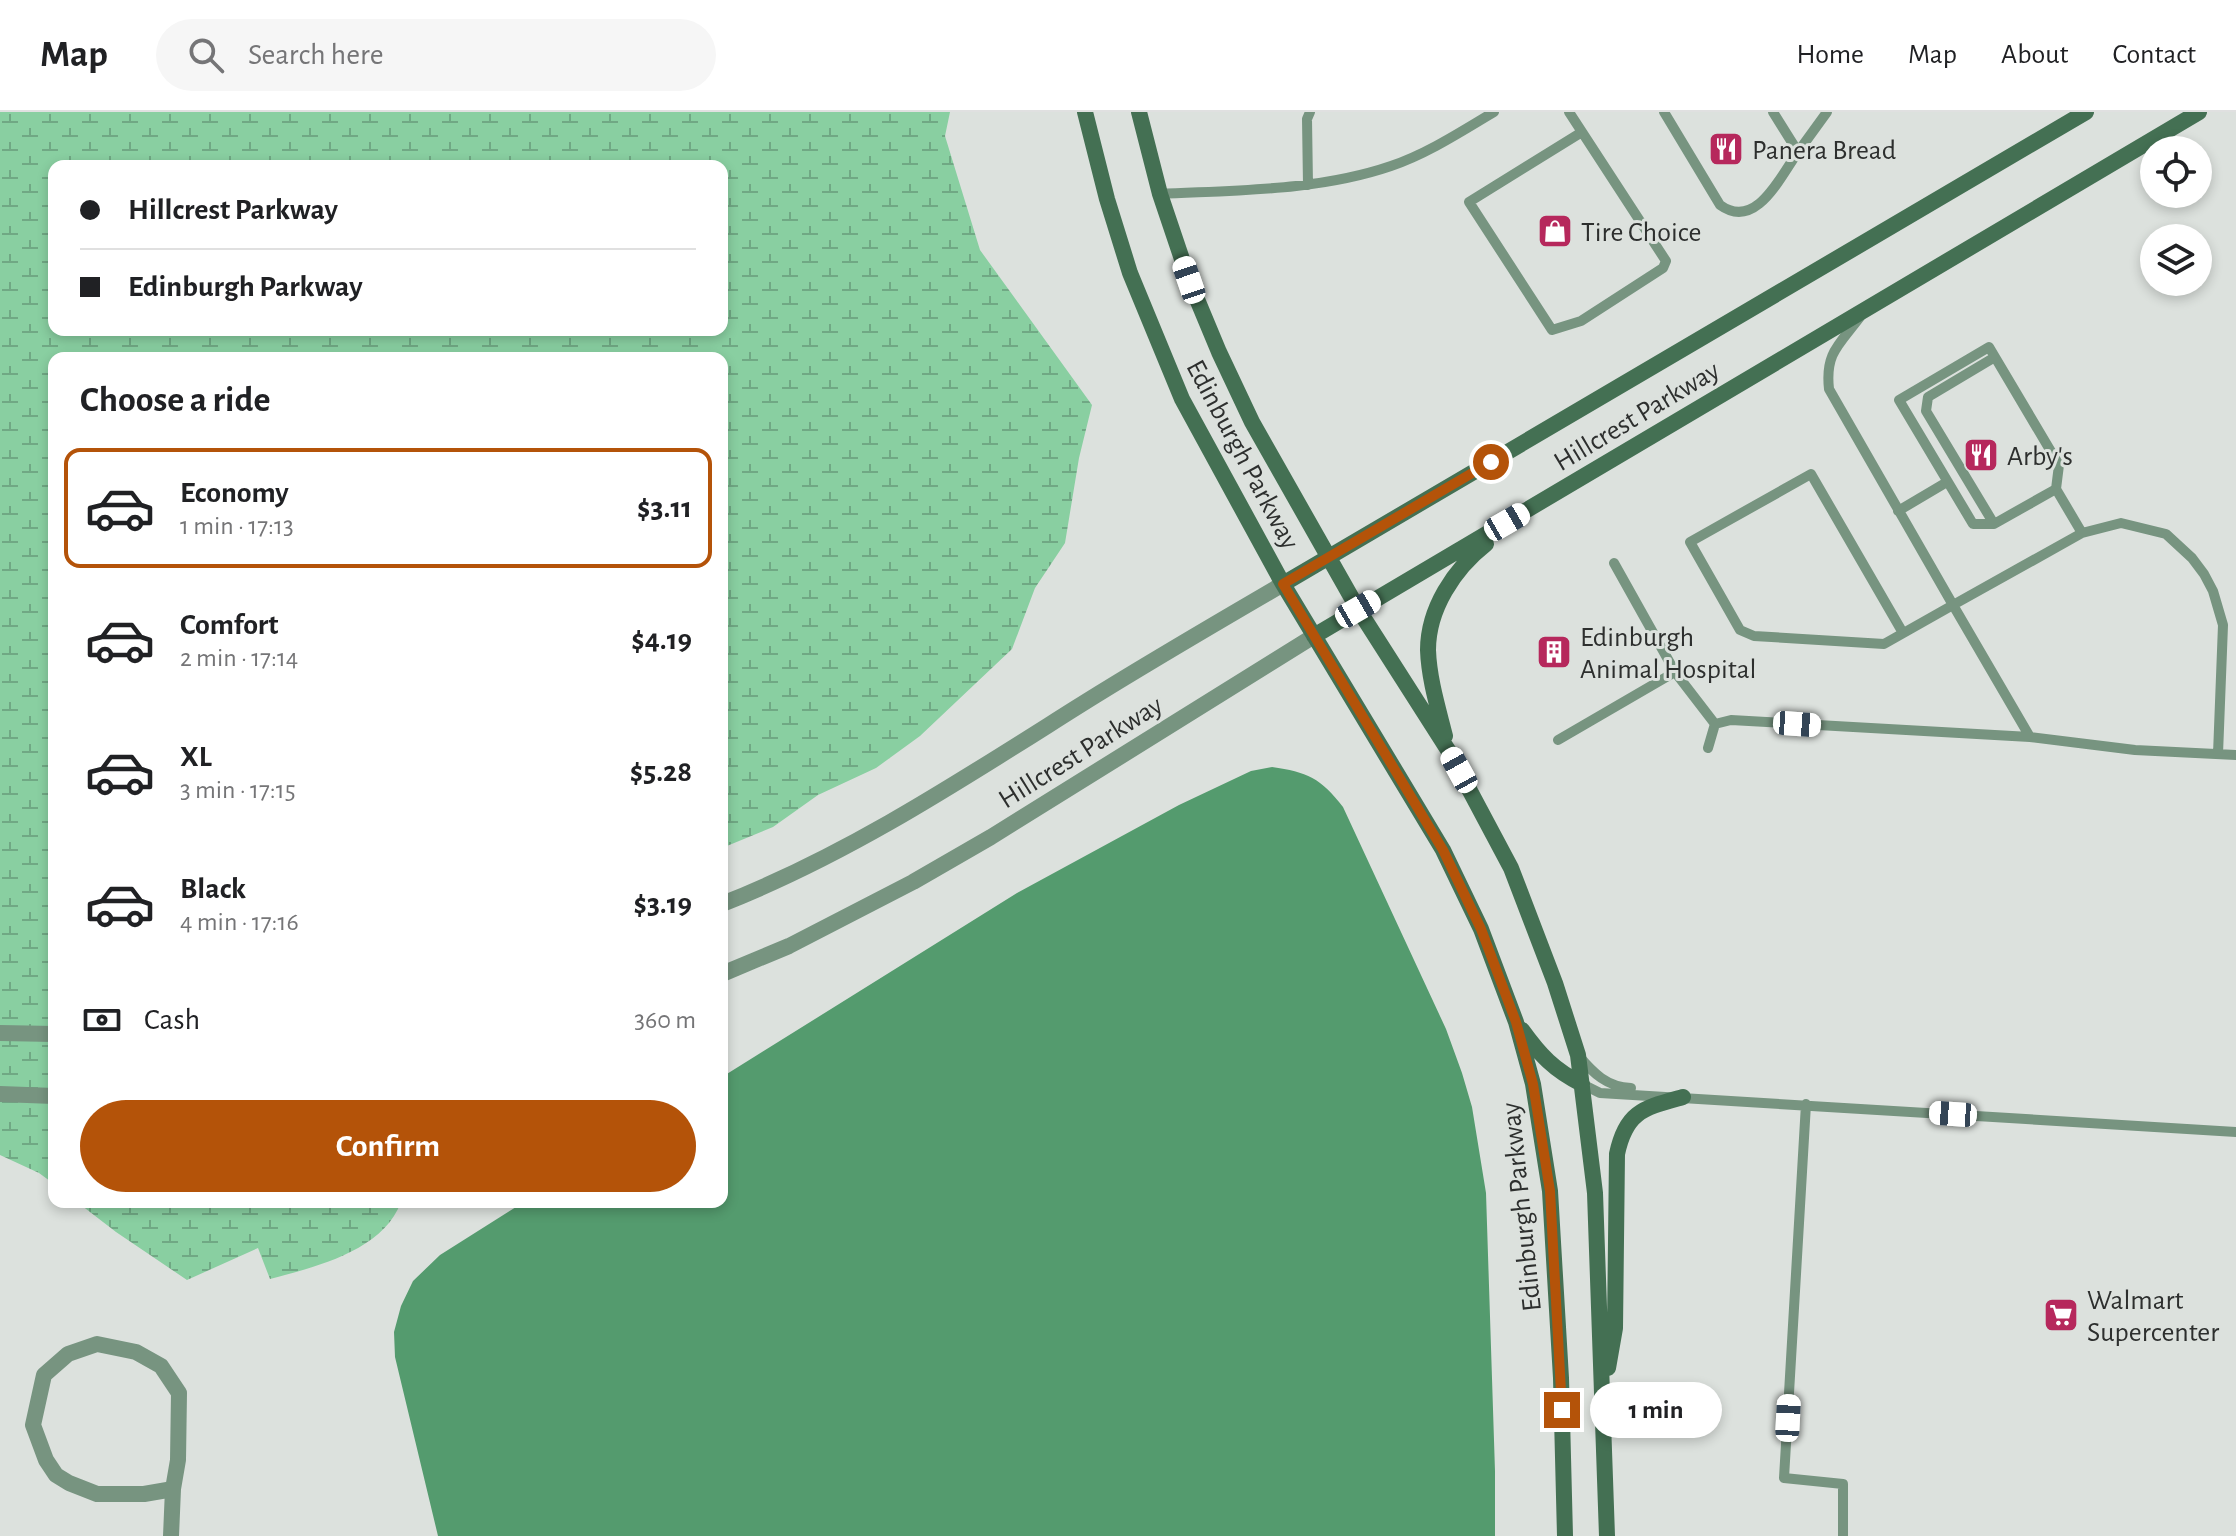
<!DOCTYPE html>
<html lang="en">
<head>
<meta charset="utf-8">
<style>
  :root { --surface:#fff; --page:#f6f6f6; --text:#202124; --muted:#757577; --line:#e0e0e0; --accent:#b45309 }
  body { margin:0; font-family:"Alegreya Sans",sans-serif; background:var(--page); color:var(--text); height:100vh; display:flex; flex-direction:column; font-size:30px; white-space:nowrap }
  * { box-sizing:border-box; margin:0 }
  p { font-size:26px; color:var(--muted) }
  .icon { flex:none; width:44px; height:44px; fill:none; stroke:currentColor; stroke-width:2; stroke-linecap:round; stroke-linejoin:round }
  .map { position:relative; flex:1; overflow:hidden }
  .details { position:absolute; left:48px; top:240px; width:680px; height:856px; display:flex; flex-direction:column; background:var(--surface); border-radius:16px; box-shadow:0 4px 12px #0003 }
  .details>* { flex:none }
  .top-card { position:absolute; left:48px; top:48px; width:680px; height:176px; border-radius:16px; box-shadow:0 4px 12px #0003; display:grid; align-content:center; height:176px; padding:0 32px; background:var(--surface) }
  .buttons { position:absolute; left:2140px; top:24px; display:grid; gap:16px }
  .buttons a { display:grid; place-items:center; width:72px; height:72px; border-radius:50%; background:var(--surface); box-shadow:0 4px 12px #0003; font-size:40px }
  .end { position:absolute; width:36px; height:36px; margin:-18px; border:10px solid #b45309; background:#fff; box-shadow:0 0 0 4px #fff }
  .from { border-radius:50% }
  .bubble { position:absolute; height:56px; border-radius:28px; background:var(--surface); box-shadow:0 4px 12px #0003; font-size:26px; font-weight:600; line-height:56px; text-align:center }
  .car { position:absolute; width:24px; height:48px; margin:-24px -12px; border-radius:10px; box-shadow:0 0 6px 2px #0007; background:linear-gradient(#fff 24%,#345 0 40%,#fff 0 76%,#345 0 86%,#fff 0) }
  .top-card b { display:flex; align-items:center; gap:28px; height:76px; font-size:30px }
  .top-card b+b { border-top:2px solid var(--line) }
  .top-card i { width:20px; height:20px; background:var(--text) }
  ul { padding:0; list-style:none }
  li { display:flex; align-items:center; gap:24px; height:120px; margin:0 16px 12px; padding:0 16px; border:4px solid transparent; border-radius:16px }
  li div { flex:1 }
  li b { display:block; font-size:30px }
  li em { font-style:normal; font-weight:600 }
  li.current { border-color:var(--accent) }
  li>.icon { width:72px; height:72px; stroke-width:1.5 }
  h2 { padding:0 32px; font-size:36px; line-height:96px }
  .pay { display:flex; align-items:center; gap:20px; height:88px; padding:0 32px; font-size:30px }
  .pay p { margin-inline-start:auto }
  .button { display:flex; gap:16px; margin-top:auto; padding:16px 32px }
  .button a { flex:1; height:92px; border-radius:48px; background:var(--accent); color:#fff; font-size:32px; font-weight:600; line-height:92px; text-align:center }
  header { display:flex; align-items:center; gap:48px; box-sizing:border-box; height:112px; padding:0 40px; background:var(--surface); border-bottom:2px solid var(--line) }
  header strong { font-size:38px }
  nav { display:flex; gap:44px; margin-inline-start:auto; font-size:28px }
  .search { width:560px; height:72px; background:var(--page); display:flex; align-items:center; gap:20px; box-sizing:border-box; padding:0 28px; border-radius:44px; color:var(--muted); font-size:30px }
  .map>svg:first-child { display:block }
</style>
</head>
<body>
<header>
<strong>Map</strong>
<div class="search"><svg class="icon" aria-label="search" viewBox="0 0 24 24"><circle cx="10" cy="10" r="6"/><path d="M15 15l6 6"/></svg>Search here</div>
<nav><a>Home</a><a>Map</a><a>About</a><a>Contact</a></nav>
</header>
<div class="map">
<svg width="2236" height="1424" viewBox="0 0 2236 1424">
  <defs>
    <pattern id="wetland-marsh" width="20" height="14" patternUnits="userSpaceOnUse" patternTransform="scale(2)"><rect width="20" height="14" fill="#89cfa1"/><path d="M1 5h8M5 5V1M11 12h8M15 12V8" fill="none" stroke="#70a884"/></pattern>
  </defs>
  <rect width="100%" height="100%" fill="#dce1dd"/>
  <path fill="url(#wetland-marsh)" fill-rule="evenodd" d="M0 0H950L945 24 980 138 1092 293 1079 346 1065 431 1035 476 1012 537 920 624 876 656 818 683 773 715 722 736V246H54V1072L39 1061 0 1043ZM54 54H722V218H54Z
    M77 1090H401C383 1139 315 1155 270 1167L258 1136 187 1168 116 1120Z"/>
  <path fill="#549b6e" d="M1272 655C1307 660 1321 666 1343 695L1446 917 1462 961 1472 995 1486 1081 1495 1359V1424H438L395 1245 394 1220 401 1194 413 1169 440 1143 524 1090H722V965L1017 781 1179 693 1251 659Z"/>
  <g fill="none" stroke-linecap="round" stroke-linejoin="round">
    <path stroke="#779480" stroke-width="10" d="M1569 0 1582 20 1666 149 1663 156 1581 209 1552 218 1469 90 1582 20
      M1664 0 1720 93C1756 119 1780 65 1798 40
      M1773 0 1798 40 1827 0
      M1308 73 1307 7 1310 0
      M1160 82C1237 78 1318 79 1391 54 1427 42 1462 19 1494 0
      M1860 205C1839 233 1825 241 1829 277L1953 493 1884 532 1754 524 1740 518 1690 430 1811 362 1903 521
      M2056 377 1994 412H1973L1899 288 1989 235 2059 353 2056 377 2082 421
      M1898 399 1947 370
      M1994 412 1926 299 1928 285 1995 245
      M1614 451 1675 560 1715 612
      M2030 625 1953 493 2082 421 2121 411 2166 422 2192 446 2204 462 2213 479 2223 513 2218 642
      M1558 628 1675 560
      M1708 636 1715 612 1731 608 2030 625 2135 638 2236 643
      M1579 944C1593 961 1607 975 1631 976
      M1582 972 1600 981 2236 1020
      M1806 992 1784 1366 1843 1372V1424"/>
    <path stroke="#779480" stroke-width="16" d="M722 792C847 743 960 669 1074 597 1142 554 1213 513 1283 472
      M722 862 789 834 913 770 991 725 1314 524
      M0 921 54 922
      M0 982 54 984
      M171 1424 173 1377 178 1348 179 1281 161 1254 136 1240 97 1232 68 1242 44 1263 33 1313 46 1348 56 1363 69 1371 97 1382H144L173 1377"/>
    <path stroke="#447053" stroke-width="16" d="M1085 0 1107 87 1130 161 1182 287 1283 472 1443 738 1481 817 1516 910 1533 972 1550 1079 1561 1266 1565 1424
      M1139 0 1160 82 1189 168 1219 240 1252 310 1358 497 1448 638 1470 679 1511 756 1555 871 1578 943 1595 1081 1607 1424
      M1283 472 2086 0
      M1314 524 2199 0
      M1445 624C1438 596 1429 567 1428 538 1428 497 1454 457 1486 432
      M1522 918C1540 943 1554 958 1582 972
      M1608 1256 1615 1216 1617 1042C1626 999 1644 996 1683 985"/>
  </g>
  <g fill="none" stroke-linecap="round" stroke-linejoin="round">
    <path stroke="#b45309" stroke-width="10" d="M1491 350 1283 472 1443 738 1481 817 1516 910 1533 972 1550 1079 1562 1298"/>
  </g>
  <defs>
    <g id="restaurant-square" transform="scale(1.8)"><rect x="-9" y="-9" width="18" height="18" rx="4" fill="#b6285c" stroke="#dce1dd"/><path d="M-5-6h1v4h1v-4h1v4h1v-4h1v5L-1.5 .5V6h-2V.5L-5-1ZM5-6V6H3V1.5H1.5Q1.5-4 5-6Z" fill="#fff"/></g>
    <g id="shop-square" transform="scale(1.8)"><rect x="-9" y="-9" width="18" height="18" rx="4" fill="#b6285c" stroke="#dce1dd"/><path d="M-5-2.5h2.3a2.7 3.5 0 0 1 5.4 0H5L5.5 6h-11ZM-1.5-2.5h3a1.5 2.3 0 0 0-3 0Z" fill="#fff"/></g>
    <g id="building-square" transform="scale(1.8)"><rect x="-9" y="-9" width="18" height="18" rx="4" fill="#b6285c" stroke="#dce1dd"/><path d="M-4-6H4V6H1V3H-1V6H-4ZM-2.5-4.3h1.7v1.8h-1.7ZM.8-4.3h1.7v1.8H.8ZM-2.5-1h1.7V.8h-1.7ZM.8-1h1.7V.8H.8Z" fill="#fff"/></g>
    <g id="supermarket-square" transform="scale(1.8)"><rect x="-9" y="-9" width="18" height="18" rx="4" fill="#b6285c" stroke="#dce1dd"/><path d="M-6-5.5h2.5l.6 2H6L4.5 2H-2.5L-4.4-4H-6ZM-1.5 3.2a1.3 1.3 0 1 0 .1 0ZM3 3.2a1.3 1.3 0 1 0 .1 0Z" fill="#fff"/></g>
  </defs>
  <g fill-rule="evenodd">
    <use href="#restaurant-square" x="1726" y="37"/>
    <use href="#shop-square" x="1555" y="119"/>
    <use href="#restaurant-square" x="1981" y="343"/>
    <use href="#building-square" x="1554" y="540"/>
    <use href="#supermarket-square" x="2061" y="1203"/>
  </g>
  <g text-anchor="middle" stroke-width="6" stroke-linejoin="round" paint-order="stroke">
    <g font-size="28" fill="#2d2f2e" stroke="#dce1dd" text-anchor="start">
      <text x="1752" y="47">Panera Bread</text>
      <text x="1581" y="129">Tire Choice</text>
      <text x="2007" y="353">Arby's</text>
      <text x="1580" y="534">Edinburgh<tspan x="1580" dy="32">Animal Hospital</tspan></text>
      <text x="2087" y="1197">Walmart<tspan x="2087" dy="32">Supercenter</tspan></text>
    </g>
    <g font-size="28" fill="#2d2f2e" stroke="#dce1dd">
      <text transform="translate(1636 303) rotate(-31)" y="10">Hillcrest Parkway</text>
      <text transform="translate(1244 342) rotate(62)" y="10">Edinburgh Parkway</text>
      <text transform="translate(1080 639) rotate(-32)" y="10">Hillcrest Parkway</text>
      <text transform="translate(1520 1095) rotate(-96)" y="10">Edinburgh Parkway</text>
    </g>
  </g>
</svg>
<div class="buttons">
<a><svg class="icon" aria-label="locate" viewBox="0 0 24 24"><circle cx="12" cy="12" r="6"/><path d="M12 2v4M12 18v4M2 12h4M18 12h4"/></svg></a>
<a><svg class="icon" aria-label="layers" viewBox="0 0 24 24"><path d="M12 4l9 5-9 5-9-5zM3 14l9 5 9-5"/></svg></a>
</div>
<i class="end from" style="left:1491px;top:350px"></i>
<i class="end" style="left:1562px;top:1298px"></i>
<div class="bubble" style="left:1590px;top:1270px;width:132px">1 min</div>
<i class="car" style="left:1189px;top:168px;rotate:341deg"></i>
<i class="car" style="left:1507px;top:410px;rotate:60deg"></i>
<i class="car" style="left:1358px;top:497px;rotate:60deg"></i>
<i class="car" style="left:1797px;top:612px;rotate:94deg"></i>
<i class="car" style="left:1459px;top:658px;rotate:331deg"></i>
<i class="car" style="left:1953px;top:1002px;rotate:274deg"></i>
<i class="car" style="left:1788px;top:1306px;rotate:3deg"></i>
<div class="top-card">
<b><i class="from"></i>Hillcrest Parkway</b>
<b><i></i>Edinburgh Parkway</b>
</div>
<section class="details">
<h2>Choose a ride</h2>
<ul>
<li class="current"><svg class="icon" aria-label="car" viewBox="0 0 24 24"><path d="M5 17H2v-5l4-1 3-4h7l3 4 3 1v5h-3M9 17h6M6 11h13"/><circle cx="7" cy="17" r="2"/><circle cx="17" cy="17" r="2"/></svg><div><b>Economy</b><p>1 min · 17:13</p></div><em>$3.11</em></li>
<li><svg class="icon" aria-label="car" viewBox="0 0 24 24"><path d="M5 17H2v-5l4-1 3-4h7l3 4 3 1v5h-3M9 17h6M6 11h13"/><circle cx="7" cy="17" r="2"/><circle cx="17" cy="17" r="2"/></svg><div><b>Comfort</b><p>2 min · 17:14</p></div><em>$4.19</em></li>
<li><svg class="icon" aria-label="car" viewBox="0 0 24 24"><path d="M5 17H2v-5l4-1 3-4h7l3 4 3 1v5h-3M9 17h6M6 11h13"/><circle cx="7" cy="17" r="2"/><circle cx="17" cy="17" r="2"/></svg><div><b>XL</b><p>3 min · 17:15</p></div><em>$5.28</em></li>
<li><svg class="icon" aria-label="car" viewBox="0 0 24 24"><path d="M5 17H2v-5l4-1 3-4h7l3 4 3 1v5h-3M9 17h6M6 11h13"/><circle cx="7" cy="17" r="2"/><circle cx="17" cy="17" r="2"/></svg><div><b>Black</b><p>4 min · 17:16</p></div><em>$3.19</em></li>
</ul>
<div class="pay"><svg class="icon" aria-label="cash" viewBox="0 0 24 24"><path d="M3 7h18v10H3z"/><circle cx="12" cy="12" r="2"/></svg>Cash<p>360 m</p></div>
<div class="button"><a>Confirm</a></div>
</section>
</div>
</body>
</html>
